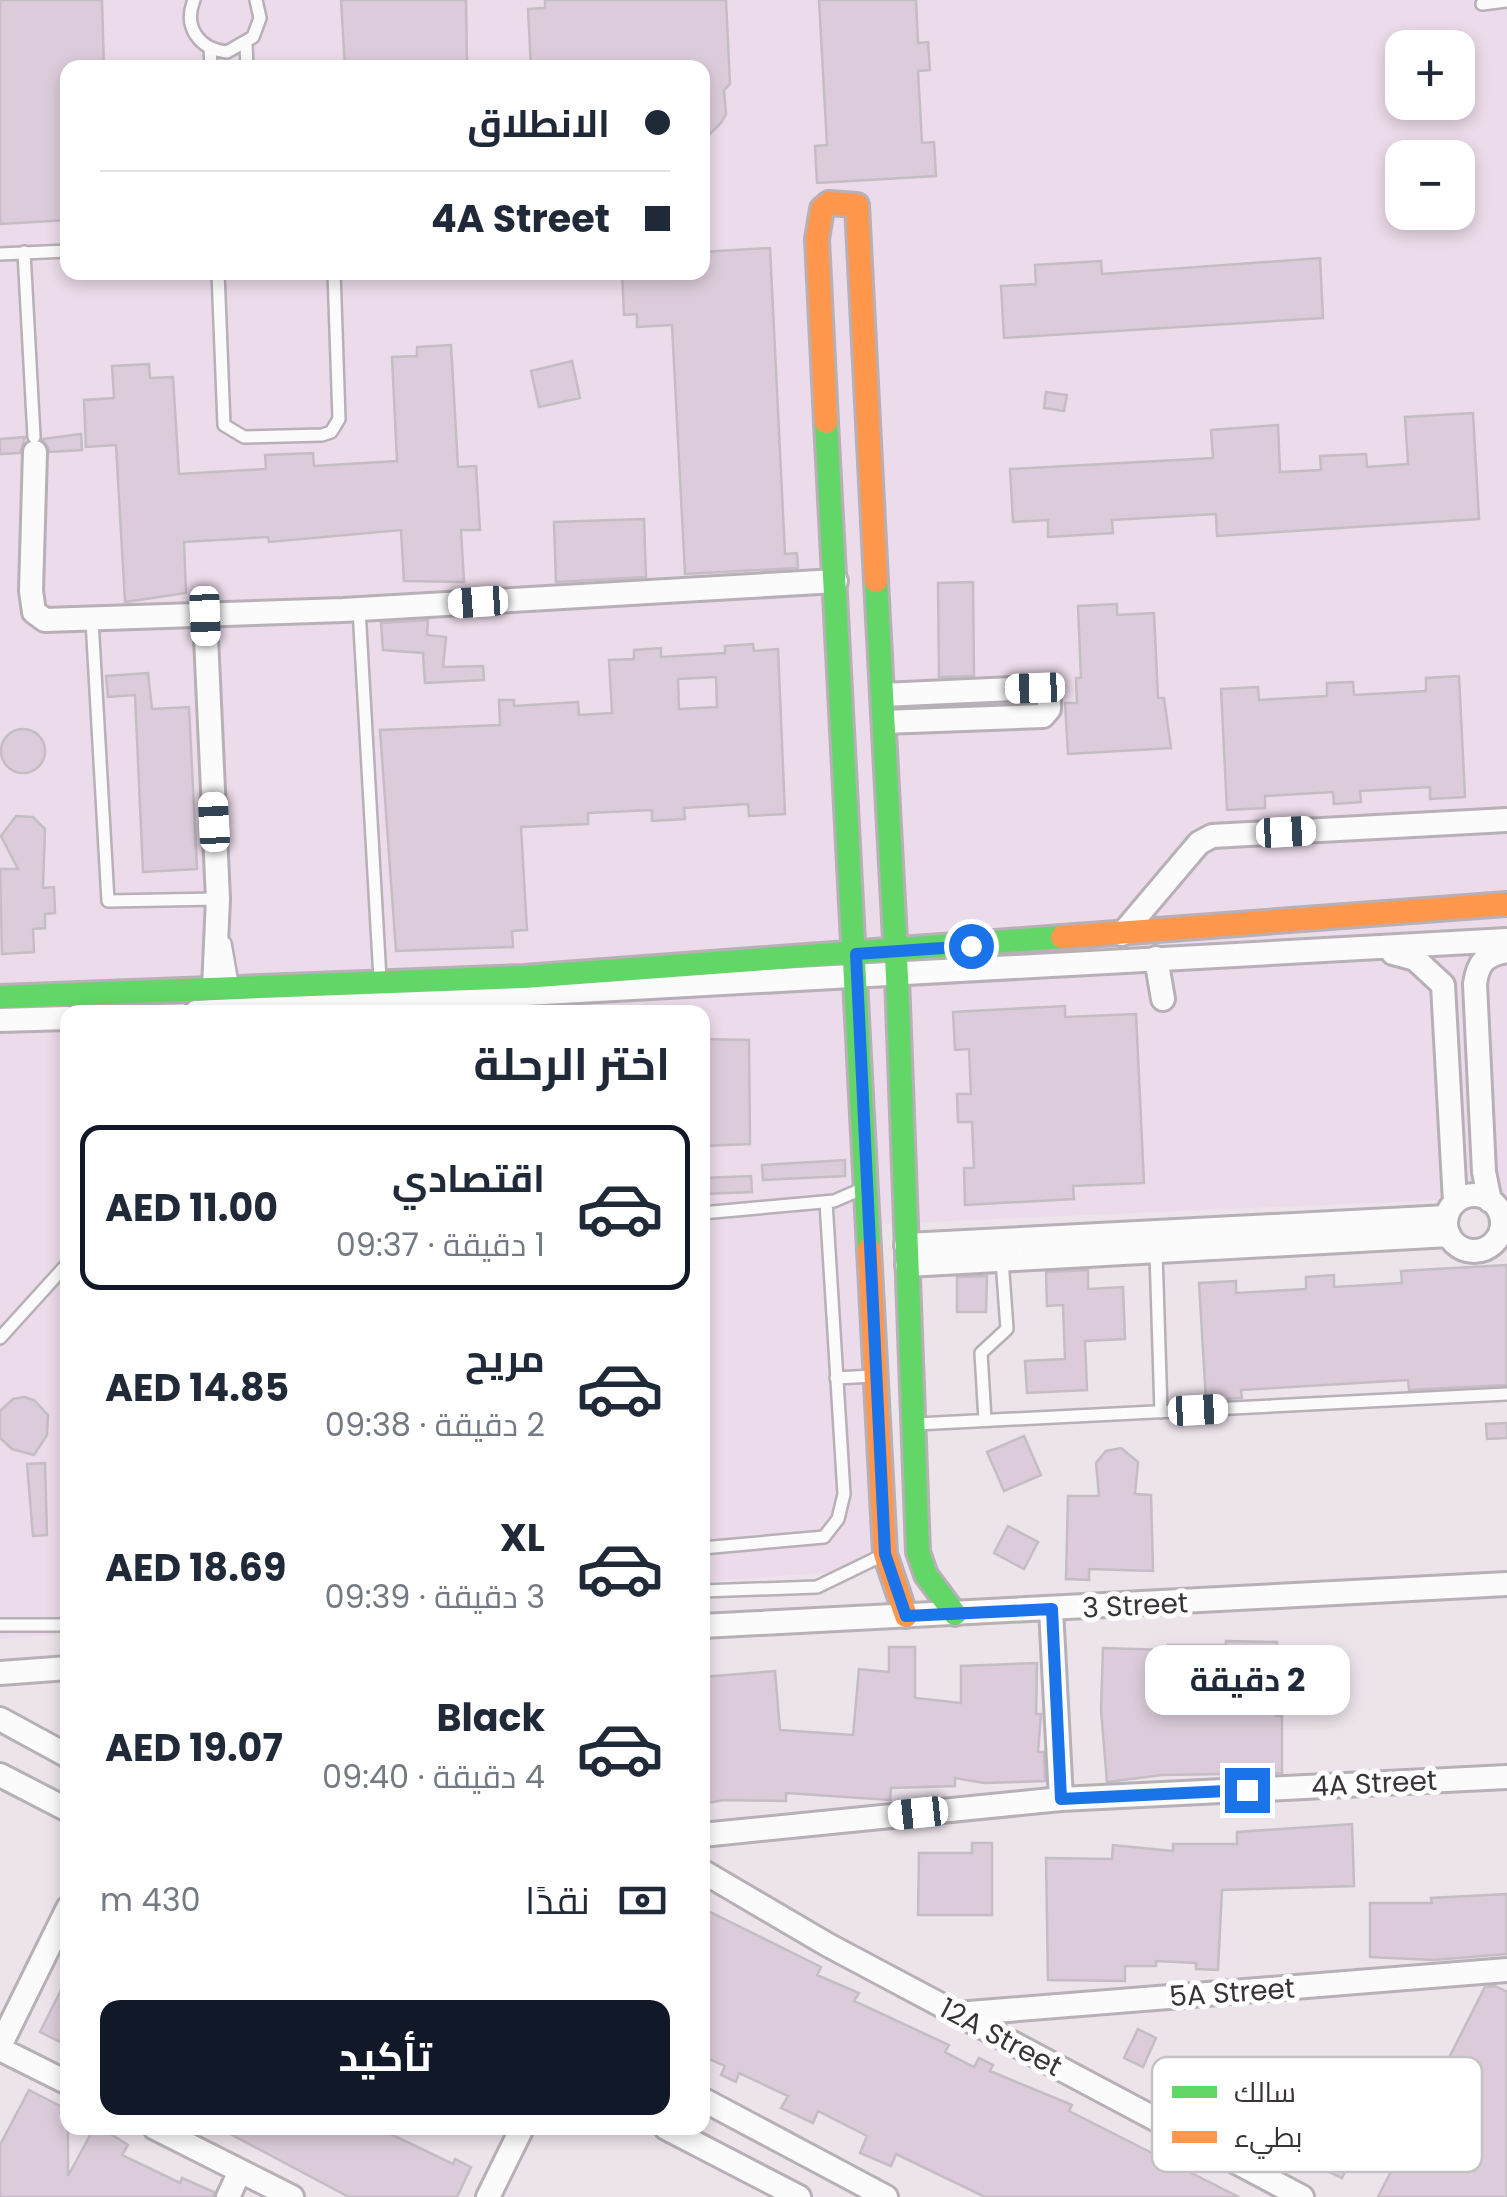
<!DOCTYPE html>
<html lang="ar">
<head>
<meta charset="utf-8">
<style>
  :root { --surface:#fff; --page:#f2f2f3; --text:#1f2937; --muted:#747a83; --line:#e0e1e3; --accent:#111827 }
  body { margin:0; font-family:Poppins,Cairo,sans-serif; background:var(--page); color:var(--text); direction:rtl; height:100vh; display:flex; flex-direction:column; font-size:38px; white-space:nowrap }
  * { box-sizing:border-box; margin:0 }
  p { font-size:32px; color:var(--muted) }
  .icon { flex:none; width:55px; height:55px; fill:none; stroke:currentColor; stroke-width:2; stroke-linecap:round; stroke-linejoin:round }
  .map { position:relative; flex:1; overflow:hidden; direction:ltr }
  .side { position:absolute; left:60px; top:1005px; width:650px; height:1130px; display:flex; flex-direction:column; background:var(--surface); border-radius:20px; box-shadow:0 5px 15px #0003; direction:rtl }
  .side>* { flex:none }
  .guide { position:absolute; left:60px; top:60px; width:650px; height:220px; border-radius:20px; box-shadow:0 5px 15px #0003; direction:rtl; display:grid; align-content:center; height:220px; padding:0 40px; background:var(--surface) }
  .tools { position:absolute; left:1385px; top:30px; display:grid; gap:20px }
  .tools a { display:grid; place-items:center; width:90px; height:90px; border-radius:20px; background:var(--surface); box-shadow:0 5px 15px #0003; font-size:50px }
  .end { position:absolute; width:45px; height:45px; margin:-22px; border:12px solid #1a73e8; background:#fff; box-shadow:0 0 0 5px #fff }
  .from { border-radius:50% }
  .bubble { position:absolute; height:70px; border-radius:20px; background:var(--surface); box-shadow:0 5px 15px #0003; font-size:32px; font-weight:700; line-height:70px; text-align:center; direction:rtl }
  .car { position:absolute; width:30px; height:60px; margin:-30px -15px; border-radius:12px; box-shadow:0 0 8px 2px #0007; background:linear-gradient(#fff 24%,#345 0 40%,#fff 0 76%,#345 0 86%,#fff 0) }
  .guide b { display:flex; align-items:center; gap:35px; height:95px; font-size:38px }
  .guide b+b { border-top:2px solid var(--line) }
  .guide i { width:25px; height:25px; background:var(--text) }
  ul { padding:0; list-style:none }
  li { display:flex; align-items:center; gap:30px; height:165px; margin:0 20px 15px; padding:0 20px; border:5px solid transparent; border-radius:20px }
  li div { flex:1 }
  li b { display:block; font-size:38px }
  li em { font-style:normal; font-weight:700 }
  li.current { border-color:var(--accent) }
  li>.icon { width:90px; height:90px; stroke-width:1.5 }
  h2 { padding:0 40px; font-size:45px; line-height:120px }
  .pay { display:flex; align-items:center; gap:25px; height:110px; padding:0 40px; font-size:38px }
  .pay p { margin-inline-start:auto }
  .primary-button { display:flex; gap:20px; margin-top:auto; padding:20px 40px }
  .primary-button a { flex:1; height:115px; border-radius:20px; background:var(--accent); color:#fff; font-size:40px; font-weight:700; line-height:115px; text-align:center }
  .map>svg:first-child { display:block }
</style>
</head>
<body>
<div class="map">
<svg width="1507" height="2197" viewBox="0 0 1507 2197">
  <rect width="100%" height="100%" fill="#ece3eb"/>
  <path fill="#ecdbea" fill-rule="evenodd" d="M0 0H1507V1197L879 1224 869 1569 703 1582 702 1012H68L67 1634 0 1639ZM1402 48H1458V102H1402ZM68 68H702V272H68ZM1402 158H1458V212H1402Z"/>
  <path fill="#dcccdb" stroke="#c4bdc3" stroke-width="2.5" fill-rule="evenodd" d="M0 0H102L104 68H68V220L0 224Z
    M341 0H466L467 68H345Z
    M545 0H726L730 84 724 90 726 114 721 123 702 142V68H531L528 9 545 8Z
    M819 0H916L918 43 928 42 930 70 918 71 922 143 934 142 936 176 817 183 815 146 827 145Z
    M770 248 785 554 797 553 798 568 685 574 672 325 637 327V314L624 315 622 272H702V252Z
    M1320 258 1323 318 1004 338 1001 286 1036 284 1035 265 1101 261 1102 274Z
    M451 345 458 467 476 466 480 530H461L464 582 404 581 401 530 269 542 268 537 184 542 186 593 125 602 116 445 86 447 84 400 114 398 112 366 149 364 150 378 173 377 179 474 266 469 265 455 313 453 314 466 397 461 392 357 417 356V347Z
    M572 361 580 398 539 407 531 371Z
    M1046 392 1067 395 1064 411 1044 408Z
    M1473 413 1479 519 1217 536 1216 514 1112 520 1113 533 1048 537V520L1013 522 1010 469 1213 458 1211 430 1278 425 1280 472 1321 470 1320 456 1366 454 1367 467 1408 464 1405 417Z
    M81 434 82 450 50 452 43 439Z
    M25 437 20 453 0 454V439Z
    M644 519 646 577 556 582 554 522Z
    M973 582 974 676 939 677 938 583Z
    M1117 604V615L1154 613 1158 698H1164L1171 748 1068 754 1065 703H1077L1076 678H1081L1078 606Z
    M428 620 427 635 446 637 443 667 483 666 484 680 425 683 423 653 383 650 381 623Z
    M753 644 754 651 778 649 785 814 749 816 748 804 684 808 685 819 652 821V810L588 813V824L521 827 527 930 512 931 513 947 396 951 380 730 500 725 499 700H514V706L578 702 579 715 612 713 609 660 634 659V650L661 648V657L725 653V646ZM716 677 717 707 679 709 678 679Z
    M148 673 152 709 189 707 197 869 143 872 135 695 108 697 106 676Z
    M1459 676 1465 797 1430 799V787L1360 791 1361 802 1334 804 1333 792 1265 796V808L1227 810 1221 689 1258 687 1259 700 1327 696V683L1353 682 1354 695 1426 691V678Z
    M1 751a22 22 0 1 1 44 0a22 22 0 1 1-44 0Z
    M16 816 33 817 45 829 43 888 54 887 55 913 45 914V928L33 929 34 952 2 954 0 869H18L1 836Z
    M1065 1006V1017L1136 1014 1144 1183 1073 1186 1074 1199 965 1205 964 1168H974L972 1122H958L957 1094H971L969 1049 955 1050 953 1012Z
    M702 1039 749 1040 750 1144 702 1146Z
    M845 1160V1176L763 1180 762 1165Z
    M751 1176 752 1192 702 1194V1178Z
    M1507 1265V1385L1409 1390 1408 1380 1241 1390 1242 1398 1206 1400 1199 1283 1236 1281V1293L1306 1289V1277L1334 1275V1287L1402 1283 1401 1271Z
    M1088 1270V1289L1123 1287 1125 1339 1085 1341 1087 1390 1027 1393 1025 1361 1065 1359 1063 1305 1047 1306 1046 1272Z
    M987 1276 986 1312H957V1277Z
    M24 1397 34 1400 48 1415 47 1435 34 1455 12 1449 0 1438V1411L13 1399Z
    M1507 1423V1438L1487 1439 1486 1424Z
    M1024 1436 1041 1475 1004 1491 987 1452Z
    M1121 1448 1138 1462 1135 1494 1151 1495 1153 1571 1089 1569V1580L1066 1579 1068 1496H1099L1096 1463 1106 1451Z
    M45 1463 47 1535 33 1536 27 1464Z
    M1008 1526 1038 1542 1024 1569 994 1553Z
    M1226 1641 1277 1642 1276 1716H1282V1773L1162 1775 1107 1782 1101 1710 1103 1648 1168 1650V1645H1226Z
    M889 1647H915V1698L961 1703V1666L1037 1663 1036 1714H1041L1038 1752H1044L1045 1781 984 1783 955 1778V1786L891 1788 890 1800 786 1793V1801L724 1800 702 1804V1677L775 1671 780 1730 853 1735 859 1669 889 1672Z
    M1352 1824 1354 1886 1222 1890 1218 1970 1196 1969V1963L1156 1961V1966H1125V1981L1048 1980 1046 1858 1112 1859 1113 1845 1173 1851V1844H1237V1832Z
    M972 1843H992V1915H918L919 1853H972Z
    M1507 1894V1954L1434 1960 1370 1957V1903H1432L1431 1898Z
    M702 1908 821 1967 817 1975 859 1993 854 2001 949 2045 945 2052 974 2067 979 2058 993 2065 990 2071 1072 2105 1069 2111 1239 2197H985L896 2154 891 2166 860 2153 867 2136 818 2111 813 2123 781 2108 788 2096 739 2073 736 2082 721 2075 725 2066 702 2056Z
    M68 1976V2046L40 2032Z
    M1495 1986 1507 1992V2197H1378L1485 1987Z
    M1138 2029 1156 2038 1143 2067 1124 2058Z
    M29 2090 68 2110V2176L94 2128H101L128 2145 122 2155 180 2183 182 2178 214 2192 213 2197H0V2145Z
    M219 2128H378L453 2164 455 2159 471 2167 457 2197H349Z
    M1281 2130 1350 2162 1342 2178 1273 2146Z"/>
  <g fill="none" stroke-linecap="round" stroke-linejoin="round">
    <g stroke="#b7b0b6" stroke-width="16">
      <path id="lane" d="M194 0C183 27 199 49 227 52L253 37 260 18 256 0
        M1482 4 1507 1
        M246 44 247 68
        M210 48 211 68
        M24 252 34 437
        M0 254 68 251
        M218 272 224 425 244 437 322 435 331 432 339 419 334 272
        M359 609 380 979
        M92 620 108 901 218 899
        M225 943 232 983
        M702 1213 834 1201 864 1188
        M1156 1252 1161 1412
        M0 1338 68 1263
        M836 1378 873 1376
        M985 1420 981 1353 1007 1329 1002 1260
        M917 1424 1507 1394
        M702 1548 824 1537 838 1519 844 1494 826 1202
        M702 1591 817 1587 881 1556
        M0 1625H68"/>
    </g>
    <g stroke="#b7b0b6" stroke-width="28">
      <path id="street" d="M35 452 31 591 34 612 45 620 343 610 836 581
        M205 616 218 899 214 988
        M882 695 1035 688 1049 696V709L1043 716 884 722
        M1122 934 1199 843 1212 836 1507 820
        M1393 953 1415 959 1443 985 1455 1202
        M1156 958 1163 999
        M196 1012 1507 940
        M0 1020 68 1018
        M1446 1223a28 28 0 1 1 56 0a28 28 0 1 1-56 0Z
        M1490 1201 1484 1172 1475 984C1478 962 1485 955 1507 951
        M906 1245 1447 1217
        M907 1265 1449 1235
        M1051 1609 1061 1799
        M702 1626 1507 1584
        M0 1673 68 1668
        M0 1719 68 1756
        M0 1775 68 1810
        M702 1835 1061 1799 1507 1777
        M702 1871 828 1945 1302 2197
        M957 2014 1507 1970
        M0 2046 68 1908
        M0 2049 68 2083
        M702 2099 886 2197
        M155 2128 292 2197
        M666 2128 799 2197
        M228 2197 240 2171
        M488 2197 522 2128"/>
    </g>
    <g stroke="#b7b0b6" stroke-width="28">
      <path id="fast" d="M826 422 869 1249
        M876 581 897 977 918 1552 926 1575 955 1614
        M0 997 524 977 1062 937"/>
    </g>
    <g stroke="#b7b0b6" stroke-width="28">
      <path id="slow" d="M826 422 817 239 822 209 829 203 857 205 876 581
        M1062 937 1507 904
        M869 1249 885 1554 906 1616"/>
    </g>
    <use href="#lane" stroke="#fcfbfc" stroke-width="11"/>
    <use href="#street" stroke="#fcfbfc" stroke-width="22"/>
    <use href="#fast" stroke="#63d668" stroke-width="22"/>
    <use href="#slow" stroke="#ff974d" stroke-width="22"/>
  </g>
  <g fill="none" stroke-linecap="round" stroke-linejoin="round">
    <path stroke="#1a73e8" stroke-width="12" d="M971 946 856 954 885 1554 906 1616 1052 1609 1061 1799 1247 1790"/>
  </g>
  <g text-anchor="middle" stroke-width="10" stroke-linejoin="round" paint-order="stroke">
    <g font-size="28" fill="#393338" stroke="#fff">
      <text transform="translate(1135 1605) rotate(-3)" y="10">3 Street</text>
      <text transform="translate(1374 1783) rotate(-3)" y="10">4A Street</text>
      <text transform="translate(1232 1992) rotate(-4)" y="10">5A Street</text>
      <text transform="translate(1001 2037) rotate(28)" y="10">12A Street</text>
    </g>
  </g>
  <rect x="1152" y="2057" width="330" height="115" rx="15" fill="#fff" stroke="#c4c2c3" stroke-width="2.5"/>
  <rect x="1172" y="2086" width="45" height="12" fill="#63d668"/>
  <rect x="1172" y="2131" width="45" height="12" fill="#ff974d"/>
  <g font-size="28" fill="#393338">
    <text x="1234" y="2102">سالك</text>
    <text x="1234" y="2147">بطيء</text>
  </g>
</svg>
<div class="tools">
<a>+</a>
<a>−</a>
</div>
<i class="end from" style="left:971px;top:946px"></i>
<i class="end" style="left:1247px;top:1790px"></i>
<div class="bubble" style="left:1145px;top:1645px;width:205px">2 دقيقة</div>
<i class="car" style="left:478px;top:602px;rotate:266deg"></i>
<i class="car" style="left:205px;top:616px;rotate:178deg"></i>
<i class="car" style="left:1035px;top:688px;rotate:268deg"></i>
<i class="car" style="left:214px;top:822px;rotate:357deg"></i>
<i class="car" style="left:1286px;top:832px;rotate:87deg"></i>
<i class="car" style="left:1198px;top:1410px;rotate:87deg"></i>
<i class="car" style="left:918px;top:1813px;rotate:264deg"></i>
<div class="guide">
<b><i class="from"></i>الانطلاق</b>
<b><i></i>4A Street</b>
</div>
<section class="side">
<h2>اختر الرحلة</h2>
<ul>
<li class="current"><svg class="icon" aria-label="car" viewBox="0 0 24 24"><path d="M5 17H2v-5l4-1 3-4h7l3 4 3 1v5h-3M9 17h6M6 11h13"/><circle cx="7" cy="17" r="2"/><circle cx="17" cy="17" r="2"/></svg><div><b>اقتصادي</b><p>1 دقيقة · 09:37</p></div><em>AED 11.00</em></li>
<li><svg class="icon" aria-label="car" viewBox="0 0 24 24"><path d="M5 17H2v-5l4-1 3-4h7l3 4 3 1v5h-3M9 17h6M6 11h13"/><circle cx="7" cy="17" r="2"/><circle cx="17" cy="17" r="2"/></svg><div><b>مريح</b><p>2 دقيقة · 09:38</p></div><em>AED 14.85</em></li>
<li><svg class="icon" aria-label="car" viewBox="0 0 24 24"><path d="M5 17H2v-5l4-1 3-4h7l3 4 3 1v5h-3M9 17h6M6 11h13"/><circle cx="7" cy="17" r="2"/><circle cx="17" cy="17" r="2"/></svg><div><b>XL</b><p>3 دقيقة · 09:39</p></div><em>AED 18.69</em></li>
<li><svg class="icon" aria-label="car" viewBox="0 0 24 24"><path d="M5 17H2v-5l4-1 3-4h7l3 4 3 1v5h-3M9 17h6M6 11h13"/><circle cx="7" cy="17" r="2"/><circle cx="17" cy="17" r="2"/></svg><div><b>Black</b><p>4 دقيقة · 09:40</p></div><em>AED 19.07</em></li>
</ul>
<div class="pay"><svg class="icon" aria-label="cash" viewBox="0 0 24 24"><path d="M3 7h18v10H3z"/><circle cx="12" cy="12" r="2"/></svg>نقدًا<p>430 m</p></div>
<div class="primary-button"><a>تأكيد</a></div>
</section>
</div>
</body>
</html>
